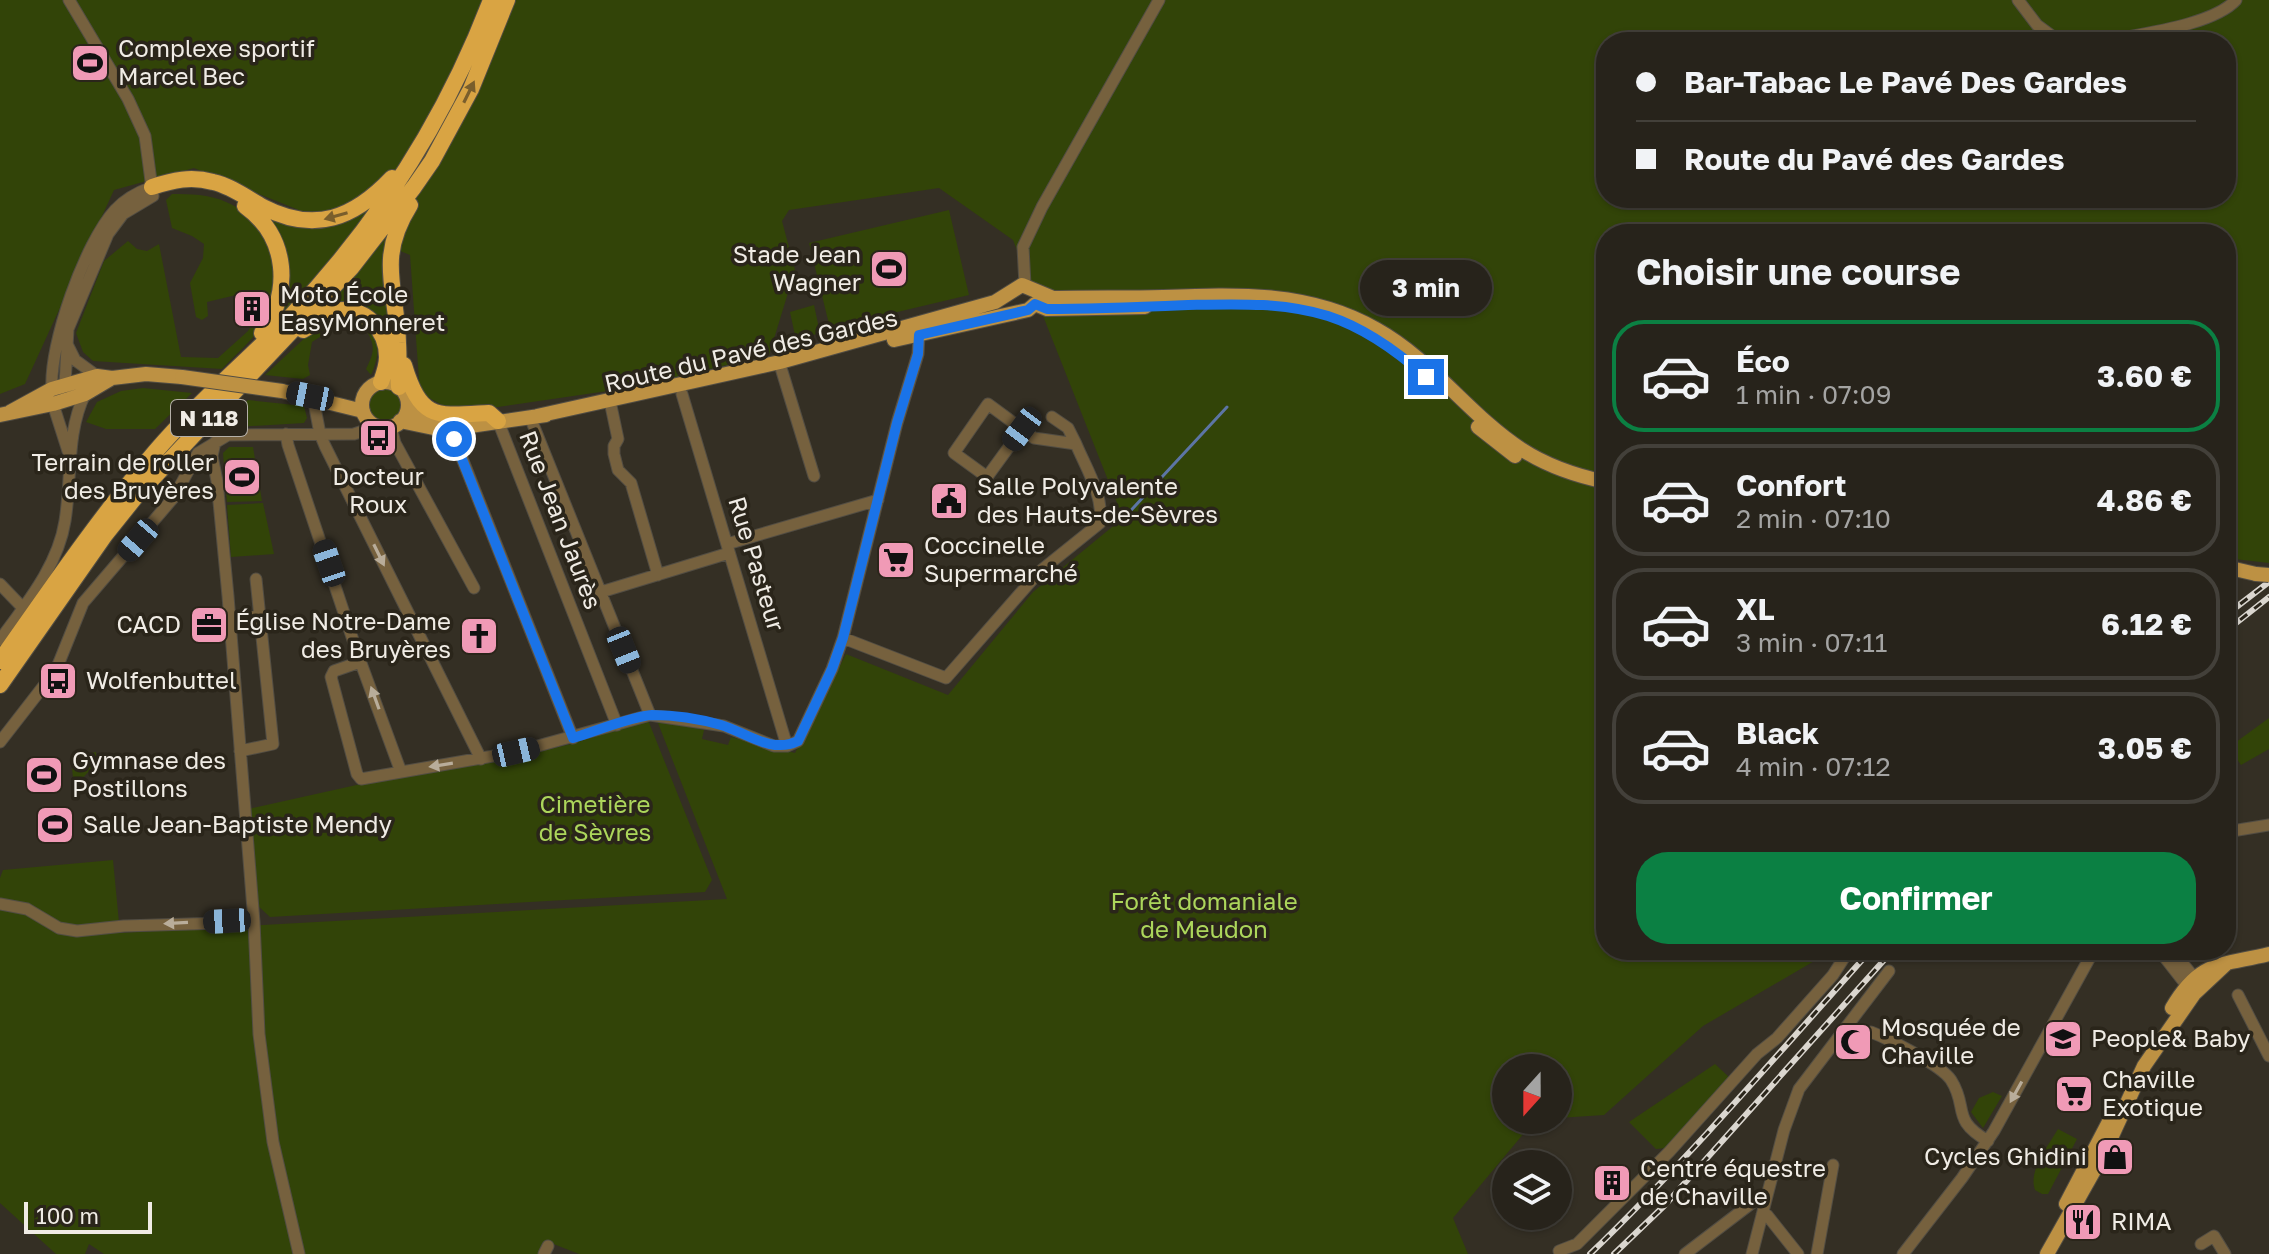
<!DOCTYPE html>
<html lang="fr">
<head>
<meta charset="utf-8">
<style>
  :root { --surface:#27231b; --page:#332f28; --text:#f1f3f6; --muted:#a4a4a3; --line:#43403a; --accent:#0b8043 }
  body { margin:0; font-family:"Golos Text",sans-serif; background:var(--page); color:var(--text); height:100vh; display:flex; flex-direction:column; font-size:30px; white-space:nowrap }
  * { box-sizing:border-box; margin:0 }
  p { font-size:26px; color:var(--muted) }
  .icon { flex:none; width:44px; height:44px; fill:none; stroke:currentColor; stroke-width:2; stroke-linecap:round; stroke-linejoin:round }
  .map { position:relative; flex:1; overflow:hidden }
  .drawer { position:absolute; left:1596px; top:224px; width:640px; height:736px; display:flex; flex-direction:column; background:var(--surface); border-radius:32px; box-shadow:0 2px 6px #0004,0 0 0 2px var(--line) }
  .drawer>* { flex:none }
  .hud { position:absolute; left:1596px; top:32px; width:640px; height:176px; border-radius:32px; box-shadow:0 2px 6px #0004,0 0 0 2px var(--line); display:grid; align-content:center; height:176px; padding:0 40px; background:var(--surface) }
  .needle { width:52px; rotate:201deg }
  .buttons { position:absolute; left:1492px; top:1054px; display:grid; gap:16px }
  .buttons a { display:grid; place-items:center; width:80px; height:80px; border-radius:50%; background:var(--surface); box-shadow:0 2px 6px #0004,0 0 0 2px var(--line); font-size:40px }
  .scale { position:absolute; left:24px; bottom:20px; width:128px; box-sizing:border-box; padding-left:8px; border:4px solid #f0ece5; border-top:0; font-size:22px; line-height:28px; white-space:nowrap; color:#f0ece5; -webkit-text-stroke:6px #2a251a; paint-order:stroke }
  .end { position:absolute; width:36px; height:36px; margin:-18px; border:10px solid #1a73e8; background:#fff; box-shadow:0 0 0 4px #fff }
  .from { border-radius:50% }
  .bubble { position:absolute; height:56px; border-radius:28px; background:var(--surface); box-shadow:0 2px 6px #0004,0 0 0 2px var(--line); font-size:26px; font-weight:700; line-height:56px; text-align:center }
  .car { position:absolute; width:24px; height:48px; margin:-24px -12px; border-radius:10px; box-shadow:0 0 6px 2px #0007; background:linear-gradient(#222 24%,#8ab4d8 0 40%,#222 0 76%,#8ab4d8 0 86%,#222 0) }
  .hud b { display:flex; align-items:center; gap:28px; height:76px; font-size:30px }
  .hud b+b { border-top:2px solid var(--line) }
  .hud i { width:20px; height:20px; background:var(--text) }
  ul { padding:0; list-style:none }
  li { display:flex; align-items:center; gap:24px; height:112px; margin:0 16px 12px; padding:0 24px; border:4px solid var(--line); border-radius:32px }
  li div { flex:1 }
  li b { display:block; font-size:30px }
  li em { font-style:normal; font-weight:700 }
  li.selected { border-color:var(--accent) }
  li>.icon { width:72px; height:72px; stroke-width:1.5 }
  h2 { padding:0 40px; font-size:36px; line-height:96px }
  .action { display:flex; gap:16px; margin-top:auto; padding:16px 40px }
  .action a { flex:1; height:92px; border-radius:32px; background:var(--accent); color:#fff; font-size:32px; font-weight:700; line-height:92px; text-align:center }
  .map>svg:first-child { display:block }
</style>
</head>
<body>
<div class="map">
<svg width="2269" height="1254" viewBox="0 0 2269 1254">
  <rect width="100%" height="100%" fill="#342f24"/>
  <path fill="#324408" fill-rule="evenodd" d="M0 0H2269V563L2226 558V234H1606V950H1833L1703 1026 1604 1115 1558 1118V1068H1506V1120H1535L1453 1218 1468 1254H579L546 1241 539 1254H104L89 1244 85 1254H56L0 1203V878L3 870 113 860 120 933 727 899 656 718 704 730 702 739 728 745 731 737 795 753 846 654 948 695 1033 592 1123 518 1013 240 939 188 789 210 782 221 795 270 769 355 628 388 457 413 420 393 410 255 388 246 392 345 375 316 321 312 346 284 353 232 276 323 287 284 256 209 331 223 194 168 114 190 25 384 0 394ZM1606 42H2226V198H1606Z
    M172 194C190 194 209 194 226 202 275 221 287 286 260 328 250 343 234 356 222 369L93 361 83 352 76 333 104 261 128 241 137 249 147 251 159 244 181 357 218 358 248 331 265 303 253 291 207 302 208 316 202 320 196 317 190 283 203 258 204 244 192 236 172 228 166 200Z
    M949 210 969 295 830 328 809 243Z
    M814 305 820 333 796 340 790 312Z
    M348 316C378 328 384 345 371 375L366 369C374 353 376 346 366 330L342 323 312 342 308 365 310 375 303 379 265 375 323 321Z
    M367 404a18 18 0 1 1 36 0a18 18 0 1 1-36 0Z
    M143 388 192 393 155 429H106L86 422 97 402 121 391Z
    M248 400 304 406 307 418 304 423 219 428Z
    M229 447H253L262 501 227 502 223 453Z
    M263 503 274 554 231 557 227 505Z
    M2269 718V749L2241 765 2232 752V745Z
    M648 720 712 880 705 892 270 917 256 904 248 809 361 784 517 757 571 744Z
    M96 752 97 763 74 787 71 758Z
    M1715 1064 1731 1079 1666 1148 1656 1149 1629 1122Z
    M1993 1092 2002 1096 1983 1128 1971 1112 1979 1098Z
    M2058 1129 2077 1139 2048 1194H2042L2035 1190C2028 1171 2048 1146 2058 1129Z"/>
  <g fill="none" stroke-linecap="round" stroke-linejoin="round">
    <path stroke="#5c75a5" stroke-width="3" d="M1122 520 1227 407"/>
    <g stroke="#524d43" stroke-width="13">
      <path id="minor" d="M2018 0 2037 25 2060 42
        M2102 42C2138 34 2212 26 2236 0
        M1025 285 1023 247 1042 207 1159 0
        M68 346 75 360 97 376
        M781 368 814 476
        M65 385 68 329 108 234 123 214 153 196 145 136 128 99 69 0
        M52 389C49 344 85 243 115 210 125 199 138 192 152 187
        M682 394 787 746
        M313 397 320 434 325 446 481 759
        M53 404 68 451
        M611 406 618 439 614 446V454L618 470 631 483 658 575
        M530 417 650 715
        M1052 417 1068 428 1076 444
        M498 421 617 725
        M391 427 395 443 474 588
        M450 428 573 738
        M286 434 288 445 358 655 401 772
        M215 442 212 456 217 481 228 596 254 922 259 1034 273 1142 299 1254
        M727 544 878 500
        M0 584 23 608
        M601 592 729 553
        M230 620 258 616
        M843 638 946 678 1039 572 1100 523C1104 496 1086 468 1076 444L1034 438 988 404 954 453 987 477 1022 429
        M0 640C26 604 58 566 65 521 72 478 66 433 85 394
        M360 662 334 671 331 677 357 774 361 779 516 752 650 715 724 726 774 746H787L798 741 832 669 843 638 897 423 918 354 919 335
        M0 742 56 670 83 603 174 497 198 453 228 435 354 434 378 426
        M240 751 273 744 256 579
        M2226 832 2269 825
        M0 904 27 909 59 928 77 931 124 926 254 922
        M2159 950 2191 991
        M2172 950 2200 985
        M2238 995 2269 1056
        M1859 1043 1863 1037 1871 1032C1889 1039 1941 1065 1951 1080 1969 1108 1950 1119 1988 1141
        M1762 1215H1767L1798 1254
        M2201 1244 2214 1236 2225 1254
        M1559 1251 1577 1244 1669 1152 1757 1054 1777 1038 1833 975 1849 950
        M544 1254 548 1246
        M1685 1254 1761 1196 1766 1197
        M1752 1254 1784 1130 1799 1089 1889 971
        M1817 1254 1833 1165
        M1903 1254 1962 1178 1994 1131 2094 950"/>
    </g>
    <g stroke="#524d43" stroke-width="16">
      <path id="major" d="M1035 304 1047 309 1145 307
        M894 340 1028 310 1035 304
        M362 405a23 23 0 1 1 46 0a23 23 0 1 1-46 0Z
        M282 391 363 411
        M408 403 419 413 442 425
        M10 412 52 389 97 376 112 378 146 374 182 377
        M0 415 53 404 85 394 112 378
        M537 416 780 362 995 302 1022 285 1053 298C1090 297 1126 298 1163 297 1237 294 1310 291 1376 329 1432 360 1469 415 1521 449 1547 466 1577 476 1606 482
        M400 421 443 430 546 415
        M1478 427 1515 456
        M2226 567 2256 574
        M2172 1008C2200 960 2220 966 2269 954
        M2066 1204 2112 1116
        M2047 1254 2105 1151 2144 1066 2194 994 2225 965"/>
    </g>
    <g stroke="#524d43" stroke-width="18">
      <path id="highway" d="M152 187C173 180 191 176 213 182 231 186 247 198 263 207 315 234 354 218 392 178
        M245 206C288 237 292 292 262 333
        M303 330C315 324 323 313 336 311 364 305 387 330 387 357 387 365 384 374 381 382
        M404 365C421 421 436 416 489 413L498 421
        M399 387C398 372 399 358 398 343 397 288 376 259 410 205
        M0 661C50 590 99 518 155 452 197 403 247 361 292 315 379 223 446 118 491 0
        M0 685 105 535 137 495 351 268 414 187 432 161 471 89 507 0"/>
    </g>
    <use href="#minor" stroke="#76613e" stroke-width="11"/>
    <use href="#major" stroke="#bd9143" stroke-width="14"/>
    <use href="#highway" stroke="#d9a443" stroke-width="16"/>
    <g stroke="#dad6cf" stroke-width="6">
      <path id="rail" d="M2226 615 2269 582
        M2226 631 2269 597
        M1590 1254C1689 1158 1779 1053 1871 950
        M1614 1254 1665 1205 1893 950"/>
    </g>
    <use href="#rail" stroke="#2a251a" stroke-width="3" stroke-dasharray="9" stroke-linecap="butt"/>
    <g stroke="#524d43" stroke-width="16" stroke-linecap="butt">
      <path id="major-bridge" d="M182 377 282 391
        M2256 574 2269 575"/>
    </g>
    <use href="#major-bridge" stroke="#bd9143" stroke-width="14"/>
  </g>
  <defs><path id="oneway-solid" d="M-6-.8H1V-3.2L6.5 0L1 3.2V.8H-6Z" transform="scale(2)"/></defs>
  <g fill="#795e2c">
    <use href="#oneway-solid" transform="translate(469 92) rotate(-64)"/>
    <use href="#oneway-solid" transform="translate(336 216) rotate(164)"/>
  </g>
  <g fill="#b9ad9a">
    <use href="#oneway-solid" transform="translate(379 555) rotate(64)"/>
    <use href="#oneway-solid" transform="translate(375 698) rotate(-110)"/>
    <use href="#oneway-solid" transform="translate(441 765) rotate(171)"/>
    <use href="#oneway-solid" transform="translate(176 923) rotate(177)"/>
    <use href="#oneway-solid" transform="translate(2016 1092) rotate(119)"/>
  </g>
  <g fill="none" stroke-linecap="round" stroke-linejoin="round">
    <path stroke="#1a73e8" stroke-width="10" d="M454 439 573 738C594 732 632 716 652 715 674 715 700 719 721 725 747 733 771 754 798 741L832 669 843 638 897 423 918 354 919 335 1028 310 1035 304 1047 309C1094 309 1141 307 1188 305 1236 304 1282 302 1328 316 1365 328 1398 352 1426 377"/>
  </g>
  <defs>
    <g id="stadium-square" transform="scale(2)"><rect x="-9" y="-9" width="18" height="18" rx="4" fill="#f09ab6" stroke="#2a251a"/><path d="M0-5a6.5 5 0 1 0 0 10a6.5 5 0 1 0 0-10ZM-3.5-1.8h7v3.6h-7Z" fill="#111"/></g>
    <g id="building-square" transform="scale(2)"><rect x="-9" y="-9" width="18" height="18" rx="4" fill="#f09ab6" stroke="#2a251a"/><path d="M-4-6H4V6H1V3H-1V6H-4ZM-2.5-4.3h1.7v1.8h-1.7ZM.8-4.3h1.7v1.8H.8ZM-2.5-1h1.7V.8h-1.7ZM.8-1h1.7V.8H.8Z" fill="#111"/></g>
    <g id="bus-square" transform="scale(2)"><rect x="-9" y="-9" width="18" height="18" rx="4" fill="#f09ab6" stroke="#2a251a"/><path d="M-5-6H5V4H4V6H2V4H-2V6H-4V4H-5ZM-3.5-4V0h7V-4ZM-3.5 1.2v1.5H-2V1.2ZM2 1.2v1.5H3.5V1.2Z" fill="#111"/></g>
    <g id="civic-square" transform="scale(2)"><rect x="-9" y="-9" width="18" height="18" rx="4" fill="#f09ab6" stroke="#2a251a"/><path d="M-.6-6.5H3V-4.5H.6V-3L4-1V1h2V6H-6V1h2V-1L-.6-3ZM-1.2 2.5V6h2.4V2.5Z" fill="#111"/></g>
    <g id="supermarket-square" transform="scale(2)"><rect x="-9" y="-9" width="18" height="18" rx="4" fill="#f09ab6" stroke="#2a251a"/><path d="M-6-5.5h2.5l.6 2H6L4.5 2H-2.5L-4.4-4H-6ZM-1.5 3.2a1.3 1.3 0 1 0 .1 0ZM3 3.2a1.3 1.3 0 1 0 .1 0Z" fill="#111"/></g>
    <g id="office-square" transform="scale(2)"><rect x="-9" y="-9" width="18" height="18" rx="4" fill="#f09ab6" stroke="#2a251a"/><path d="M-6-3h4V-5.5h4V-3h4V5H-6ZM-1-4.5V-3h2v-1.5ZM-6 0V1H6V0Z" fill="#111"/></g>
    <g id="church-square" transform="scale(2)"><rect x="-9" y="-9" width="18" height="18" rx="4" fill="#f09ab6" stroke="#2a251a"/><path d="M-1.2-6h2.4v3.5h3.3v2.4h-3.3V6h-2.4V-.1h-3.3v-2.4h3.3Z" fill="#111"/></g>
    <g id="school-square" transform="scale(2)"><rect x="-9" y="-9" width="18" height="18" rx="4" fill="#f09ab6" stroke="#2a251a"/><path d="M0-5L7-2L0 1L-7-2ZM-4 1L0 2.5L4 1V4Q0 6-4 4Z" fill="#111"/></g>
    <g id="mosque-square" transform="scale(2)"><rect x="-9" y="-9" width="18" height="18" rx="4" fill="#f09ab6" stroke="#2a251a"/><path d="M3.5-4.9A6 6 0 1 0 3.5 4.9A5 5 0 1 1 3.5-4.9Z" fill="#111"/></g>
    <g id="shop-square" transform="scale(2)"><rect x="-9" y="-9" width="18" height="18" rx="4" fill="#f09ab6" stroke="#2a251a"/><path d="M-5-2.5h2.3a2.7 3.5 0 0 1 5.4 0H5L5.5 6h-11ZM-1.5-2.5h3a1.5 2.3 0 0 0-3 0Z" fill="#111"/></g>
    <g id="restaurant-square" transform="scale(2)"><rect x="-9" y="-9" width="18" height="18" rx="4" fill="#f09ab6" stroke="#2a251a"/><path d="M-5-6h1v4h1v-4h1v4h1v-4h1v5L-1.5 .5V6h-2V.5L-5-1ZM5-6V6H3V1.5H1.5Q1.5-4 5-6Z" fill="#111"/></g>
  </defs>
  <g fill-rule="evenodd">
    <use href="#stadium-square" x="90" y="63"/>
    <use href="#stadium-square" x="889" y="269"/>
    <use href="#building-square" x="252" y="309"/>
    <use href="#bus-square" x="378" y="438"/>
    <use href="#stadium-square" x="242" y="477"/>
    <use href="#civic-square" x="949" y="501"/>
    <use href="#supermarket-square" x="896" y="560"/>
    <use href="#office-square" x="209" y="625"/>
    <use href="#church-square" x="479" y="636"/>
    <use href="#bus-square" x="58" y="681"/>
    <use href="#stadium-square" x="44" y="775"/>
    <use href="#stadium-square" x="55" y="825"/>
    <use href="#school-square" x="2063" y="1039"/>
    <use href="#mosque-square" x="1853" y="1042"/>
    <use href="#supermarket-square" x="2074" y="1094"/>
    <use href="#shop-square" x="2115" y="1157"/>
    <use href="#building-square" x="1612" y="1183"/>
    <use href="#restaurant-square" x="2083" y="1222"/>
  </g>
  <g text-anchor="middle" stroke-width="7" stroke-linejoin="round" paint-order="stroke">
    <rect fill="#2a251a" stroke="#b5b0a8" stroke-width="2" x="171" y="400" width="76" height="36" rx="6"/>
    <g font-size="22" font-weight="bold" fill="#f0ece5">
      <text x="209" y="426">N 118</text>
    </g>
    <g font-size="24" fill="#f0ece5" stroke="#2a251a" text-anchor="start">
      <text x="118" y="57">Complexe sportif<tspan x="118" dy="28">Marcel Bec</tspan></text>
      <text x="861" y="263" text-anchor="end">Stade Jean<tspan x="861" dy="28">Wagner</tspan></text>
      <text x="280" y="303">Moto École<tspan x="280" dy="28">EasyMonneret</tspan></text>
      <text x="214" y="471" text-anchor="end">Terrain de roller<tspan x="214" dy="28">des Bruyères</tspan></text>
      <text x="378" y="485" text-anchor="middle">Docteur<tspan x="378" dy="28">Roux</tspan></text>
      <text x="977" y="495">Salle Polyvalente<tspan x="977" dy="28">des Hauts-de-Sèvres</tspan></text>
      <text x="924" y="554">Coccinelle<tspan x="924" dy="28">Supermarché</tspan></text>
      <text x="451" y="630" text-anchor="end">Église Notre-Dame<tspan x="451" dy="28">des Bruyères</tspan></text>
      <text x="181" y="633" text-anchor="end">CACD</text>
      <text x="86" y="689">Wolfenbuttel</text>
      <text x="72" y="769">Gymnase des<tspan x="72" dy="28">Postillons</tspan></text>
      <text x="83" y="833">Salle Jean-Baptiste Mendy</text>
      <text x="1881" y="1036">Mosquée de<tspan x="1881" dy="28">Chaville</tspan></text>
      <text x="2091" y="1047">People&amp; Baby</text>
      <text x="2102" y="1088">Chaville<tspan x="2102" dy="28">Exotique</tspan></text>
      <text x="2087" y="1165" text-anchor="end">Cycles Ghidini</text>
      <text x="1640" y="1177">Centre équestre<tspan x="1640" dy="28">de Chaville</tspan></text>
      <text x="2111" y="1230">RIMA</text>
    </g>
    <g font-size="24" fill="#f0ece5" stroke="#2a251a">
      <text transform="translate(751 351) rotate(-13)" y="8">Route du Pavé des Gardes</text>
      <text transform="translate(560 520) rotate(69)" y="8">Rue Jean Jaurès</text>
      <text transform="translate(756 564) rotate(73)" y="8">Rue Pasteur</text>
    </g>
    <g font-size="24" fill="#acd65b" stroke="#2a251a">
      <text x="595" y="813">Cimetière<tspan x="595" dy="28">de Sèvres</tspan></text>
      <text x="1204" y="910">Forêt domaniale<tspan x="1204" dy="28">de Meudon</tspan></text>
    </g>
  </g>
</svg>
<div class="buttons">
<a><svg class="needle" viewBox="-14 -14 28 28"><path d="M0-13l5 13h-10z" fill="#e53935"/><path d="M0 13l5-13h-10z" fill="#a4a4a3"/></svg></a>
<a><svg class="icon" aria-label="layers" viewBox="0 0 24 24"><path d="M12 4l9 5-9 5-9-5zM3 14l9 5 9-5"/></svg></a>
</div>
<div class="scale">100 m</div>
<i class="end from" style="left:454px;top:439px"></i>
<i class="end" style="left:1426px;top:377px"></i>
<div class="bubble" style="left:1360px;top:260px;width:132px">3 min</div>
<i class="car" style="left:310px;top:396px;rotate:281deg"></i>
<i class="car" style="left:1022px;top:429px;rotate:217deg"></i>
<i class="car" style="left:138px;top:540px;rotate:221deg"></i>
<i class="car" style="left:329px;top:563px;rotate:341deg"></i>
<i class="car" style="left:624px;top:650px;rotate:158deg"></i>
<i class="car" style="left:516px;top:752px;rotate:77deg"></i>
<i class="car" style="left:227px;top:921px;rotate:267deg"></i>
<div class="hud">
<b><i class="from"></i>Bar-Tabac Le Pavé Des Gardes</b>
<b><i></i>Route du Pavé des Gardes</b>
</div>
<section class="drawer">
<h2>Choisir une course</h2>
<ul>
<li class="selected"><svg class="icon" aria-label="car" viewBox="0 0 24 24"><path d="M5 17H2v-5l4-1 3-4h7l3 4 3 1v5h-3M9 17h6M6 11h13"/><circle cx="7" cy="17" r="2"/><circle cx="17" cy="17" r="2"/></svg><div><b>Éco</b><p>1 min · 07:09</p></div><em>3.60 €</em></li>
<li><svg class="icon" aria-label="car" viewBox="0 0 24 24"><path d="M5 17H2v-5l4-1 3-4h7l3 4 3 1v5h-3M9 17h6M6 11h13"/><circle cx="7" cy="17" r="2"/><circle cx="17" cy="17" r="2"/></svg><div><b>Confort</b><p>2 min · 07:10</p></div><em>4.86 €</em></li>
<li><svg class="icon" aria-label="car" viewBox="0 0 24 24"><path d="M5 17H2v-5l4-1 3-4h7l3 4 3 1v5h-3M9 17h6M6 11h13"/><circle cx="7" cy="17" r="2"/><circle cx="17" cy="17" r="2"/></svg><div><b>XL</b><p>3 min · 07:11</p></div><em>6.12 €</em></li>
<li><svg class="icon" aria-label="car" viewBox="0 0 24 24"><path d="M5 17H2v-5l4-1 3-4h7l3 4 3 1v5h-3M9 17h6M6 11h13"/><circle cx="7" cy="17" r="2"/><circle cx="17" cy="17" r="2"/></svg><div><b>Black</b><p>4 min · 07:12</p></div><em>3.05 €</em></li>
</ul>
<div class="action"><a>Confirmer</a></div>
</section>
</div>
</body>
</html>
